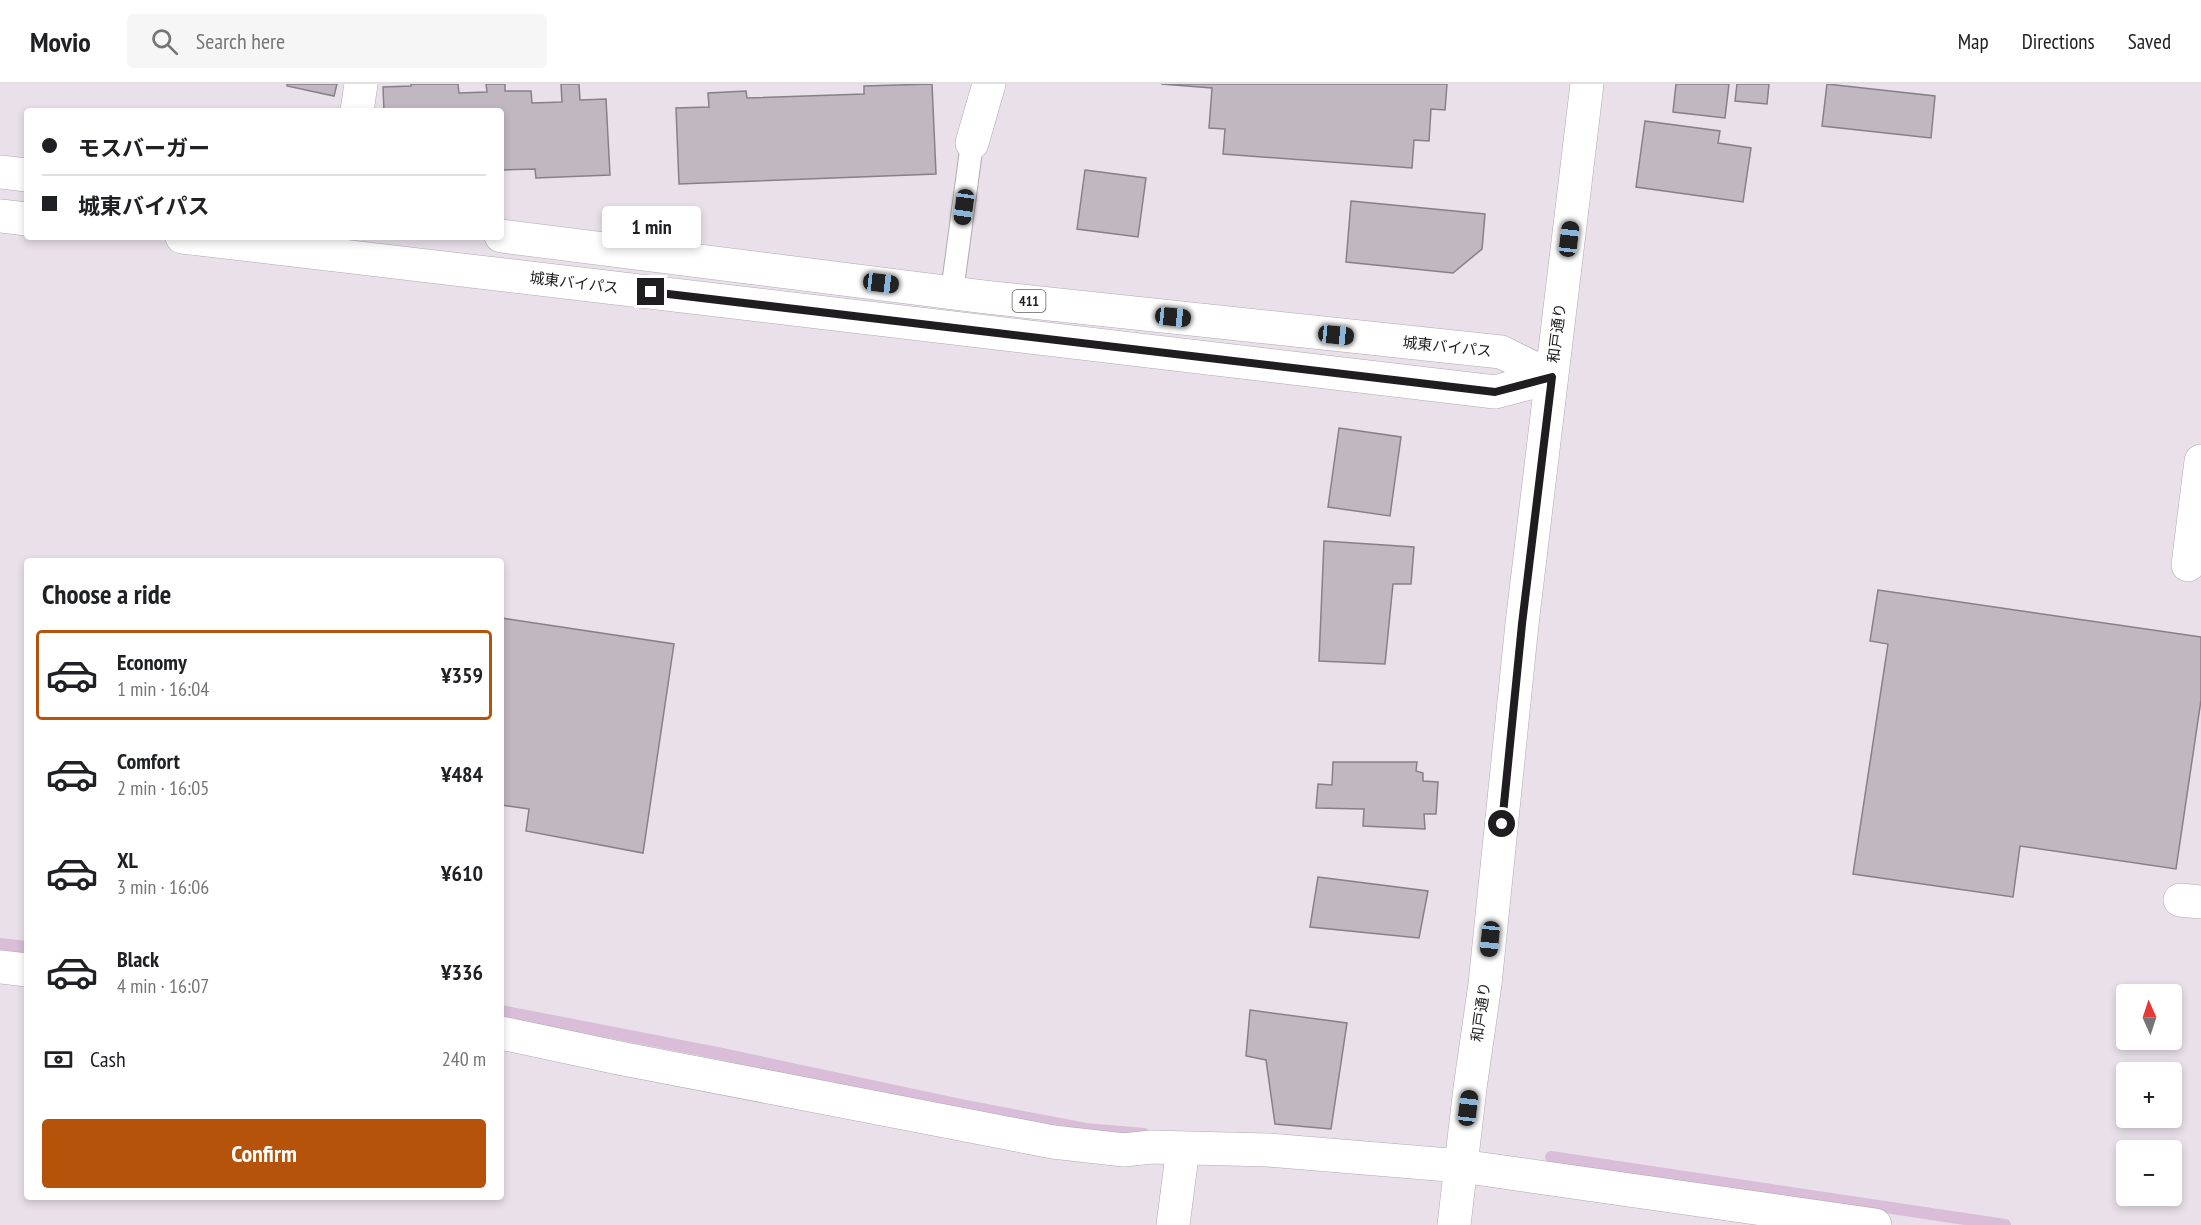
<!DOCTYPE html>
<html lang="en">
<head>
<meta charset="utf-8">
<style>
  :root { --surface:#fff; --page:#f6f6f6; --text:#202124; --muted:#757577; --line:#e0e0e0; --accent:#b45309 }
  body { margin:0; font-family:"PT Sans Narrow","Noto Sans JP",sans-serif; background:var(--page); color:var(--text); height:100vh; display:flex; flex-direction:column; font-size:22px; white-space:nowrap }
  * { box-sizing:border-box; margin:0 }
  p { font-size:20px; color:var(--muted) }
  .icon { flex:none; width:33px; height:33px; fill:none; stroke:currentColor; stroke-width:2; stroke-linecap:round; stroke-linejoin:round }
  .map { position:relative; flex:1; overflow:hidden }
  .panel { position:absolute; left:24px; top:474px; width:480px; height:642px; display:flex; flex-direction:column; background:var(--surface); border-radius:6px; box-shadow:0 3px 9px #0003 }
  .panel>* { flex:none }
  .top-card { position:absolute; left:24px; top:24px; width:480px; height:132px; border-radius:6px; box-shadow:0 3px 9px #0003; display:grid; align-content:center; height:132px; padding:0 18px; background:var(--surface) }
  .needle { width:39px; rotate:357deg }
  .buttons { position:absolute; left:2116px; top:900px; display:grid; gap:12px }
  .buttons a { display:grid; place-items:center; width:66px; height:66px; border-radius:6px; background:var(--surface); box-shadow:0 3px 9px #0003; font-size:30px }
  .end { position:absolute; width:27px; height:27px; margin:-14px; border:8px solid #201d20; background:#fff; box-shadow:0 0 0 3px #fff }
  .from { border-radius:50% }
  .bubble { position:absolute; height:42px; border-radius:6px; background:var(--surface); box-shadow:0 3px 9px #0003; font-size:20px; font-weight:800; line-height:42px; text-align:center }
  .car { position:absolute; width:18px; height:36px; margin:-18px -9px; border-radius:8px; box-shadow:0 0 4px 2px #0007; background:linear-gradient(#222 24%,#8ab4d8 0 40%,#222 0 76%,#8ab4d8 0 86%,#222 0) }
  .top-card b { display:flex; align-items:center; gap:21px; height:57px; font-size:22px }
  .top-card b+b { border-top:2px solid var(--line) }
  .top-card i { width:15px; height:15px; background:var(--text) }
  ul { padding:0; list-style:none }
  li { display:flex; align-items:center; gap:18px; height:90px; margin:0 12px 9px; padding:0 6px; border:3px solid transparent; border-radius:6px }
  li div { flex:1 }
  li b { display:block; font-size:22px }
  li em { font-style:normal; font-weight:800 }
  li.current { border-color:var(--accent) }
  li>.icon { width:54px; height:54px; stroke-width:1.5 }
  h2 { padding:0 18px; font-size:27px; line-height:72px }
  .pay { display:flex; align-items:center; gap:15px; height:66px; padding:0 18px; font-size:22px }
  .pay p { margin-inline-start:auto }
  .action { display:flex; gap:12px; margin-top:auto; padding:12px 18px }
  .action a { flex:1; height:69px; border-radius:6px; background:var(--accent); color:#fff; font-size:24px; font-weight:800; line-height:69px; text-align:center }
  header { display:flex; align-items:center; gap:36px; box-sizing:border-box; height:84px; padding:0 30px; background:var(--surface); border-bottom:2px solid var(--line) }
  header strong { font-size:28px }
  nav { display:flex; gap:33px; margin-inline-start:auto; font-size:21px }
  .search { width:420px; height:54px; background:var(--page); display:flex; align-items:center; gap:15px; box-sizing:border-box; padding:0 21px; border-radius:6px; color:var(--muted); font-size:22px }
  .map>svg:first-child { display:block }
</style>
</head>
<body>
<header>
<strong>Movio</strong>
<div class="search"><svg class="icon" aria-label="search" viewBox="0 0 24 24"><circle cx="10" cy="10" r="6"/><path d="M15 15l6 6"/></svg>Search here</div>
<nav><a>Map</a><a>Directions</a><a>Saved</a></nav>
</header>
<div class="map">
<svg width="2201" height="1141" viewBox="0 0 2201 1141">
  <rect width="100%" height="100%" fill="#e9e0e9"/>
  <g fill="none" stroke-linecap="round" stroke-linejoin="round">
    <path stroke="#d9bdd9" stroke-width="12" d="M0 860 27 863
      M501 927 717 969 966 1022 1086 1045 1144 1050
      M1551 1073 2005 1141"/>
  </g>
  <path fill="#c0b7c0" stroke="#888088" stroke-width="1.5" d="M287 0H337L334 12 287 2Z
    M411 0H458L459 9 487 8 486 0H505V7H531L532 19 562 18 561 0H579L580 16 606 15 610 91 536 94 535 85 501 86V27H384L383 3 411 2Z
    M932 0 936 90 679 100 676 24 709 23 708 9 746 7 747 14 864 10V2Z
    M1161 0H1447L1445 26 1431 25 1429 57 1414 56 1412 84 1223 70 1225 45 1209 44 1212 4Z
    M1676 0H1729L1725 34 1673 28Z
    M1737 0H1769L1767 20 1735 17Z
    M1827 0 1935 12 1931 54 1822 42Z
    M1645 37 1720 47 1718 59 1751 64 1743 118 1636 103Z
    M1085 86 1146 94 1138 153 1077 145Z
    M1351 117 1485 130 1482 165 1453 189 1346 178Z
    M1339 344 1401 353 1390 432 1328 423Z
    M1324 457 1414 463 1411 500H1393L1385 580 1319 577Z
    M1878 506 2201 553V616L2176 785 2020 762 2013 813 1853 790 1888 560 1870 557Z
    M501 534 674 560 643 769 526 747 529 725 501 721Z
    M1333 678H1417L1416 687 1423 689V697L1438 698 1436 730H1424L1425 745 1363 742 1364 725 1316 724 1318 700 1332 701Z
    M1318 793 1428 807 1419 854 1310 843Z
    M1250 926 1347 939 1331 1045 1275 1040 1266 976 1246 972Z"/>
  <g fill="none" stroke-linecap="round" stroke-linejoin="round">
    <g stroke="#b1a8b1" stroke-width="24">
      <path id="service" d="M952 208 972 59"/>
    </g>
    <g stroke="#b1a8b1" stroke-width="34">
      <path id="minor" d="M357 27 361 0
        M972 59 989 0
        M2188 481 2201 377
        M2180 816 2201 818
        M0 883 27 886
        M501 949 619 974 1053 1058 1124 1066 1151 1063 1268 1066 1461 1082 1875 1141
        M1173 1141 1183 1064"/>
    </g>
    <g stroke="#b1a8b1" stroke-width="34">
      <path id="trunk" d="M0 88 27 91
        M0 132 27 135
        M501 152 985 213 1501 268 1552 293
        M182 153 1495 308 1552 293
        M1454 1141 1470 1004 1485 900 1522 540 1587 0"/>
    </g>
    <use href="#service" stroke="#fff" stroke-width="22"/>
    <use href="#minor" stroke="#fff" stroke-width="33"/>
    <use href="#trunk" stroke="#fff" stroke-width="33"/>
  </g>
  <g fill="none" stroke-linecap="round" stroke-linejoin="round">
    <path stroke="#201d20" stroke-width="8" d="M651 208 1495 308 1552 293 1522 540 1502 740"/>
  </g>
  <g text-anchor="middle" stroke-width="5" stroke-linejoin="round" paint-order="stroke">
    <rect fill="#fff" stroke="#636163" stroke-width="1.5" x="1012.5" y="206" width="33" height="22" rx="4.5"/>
    <g font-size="14" font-weight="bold" fill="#201d20">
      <text x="1029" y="222">411</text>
    </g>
    <g font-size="15" fill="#201d20" stroke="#fff">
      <text transform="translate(574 199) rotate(7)" y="5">城東バイパス</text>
      <text transform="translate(1557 249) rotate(-83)" y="5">和戸通り</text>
      <text transform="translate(1447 263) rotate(6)" y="5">城東バイパス</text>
      <text transform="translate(1481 928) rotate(-82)" y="5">和戸通り</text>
    </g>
  </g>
</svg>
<div class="buttons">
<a><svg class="needle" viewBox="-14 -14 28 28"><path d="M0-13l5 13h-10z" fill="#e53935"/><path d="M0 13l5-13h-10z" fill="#757577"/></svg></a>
<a>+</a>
<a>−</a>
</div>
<i class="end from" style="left:1502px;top:740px"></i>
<i class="end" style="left:651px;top:208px"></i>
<div class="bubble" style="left:602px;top:122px;width:99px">1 min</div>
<i class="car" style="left:964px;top:123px;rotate:188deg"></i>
<i class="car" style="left:1569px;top:155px;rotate:7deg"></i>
<i class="car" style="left:881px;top:199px;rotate:97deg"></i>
<i class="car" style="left:1173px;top:233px;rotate:96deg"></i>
<i class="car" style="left:1336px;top:251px;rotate:96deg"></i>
<i class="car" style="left:1490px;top:855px;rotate:186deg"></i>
<i class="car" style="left:1468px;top:1024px;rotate:7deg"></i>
<div class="top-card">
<b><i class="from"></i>モスバーガー</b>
<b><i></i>城東バイパス</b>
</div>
<section class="panel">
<h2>Choose a ride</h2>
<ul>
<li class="current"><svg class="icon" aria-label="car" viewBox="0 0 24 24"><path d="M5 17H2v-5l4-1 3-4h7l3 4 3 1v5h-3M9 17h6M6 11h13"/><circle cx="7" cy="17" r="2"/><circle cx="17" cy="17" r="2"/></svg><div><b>Economy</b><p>1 min · 16:04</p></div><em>¥359</em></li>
<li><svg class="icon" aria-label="car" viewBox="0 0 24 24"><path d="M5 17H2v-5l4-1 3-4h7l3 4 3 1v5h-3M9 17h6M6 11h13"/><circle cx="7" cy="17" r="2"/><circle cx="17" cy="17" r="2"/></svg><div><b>Comfort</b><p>2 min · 16:05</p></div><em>¥484</em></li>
<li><svg class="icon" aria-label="car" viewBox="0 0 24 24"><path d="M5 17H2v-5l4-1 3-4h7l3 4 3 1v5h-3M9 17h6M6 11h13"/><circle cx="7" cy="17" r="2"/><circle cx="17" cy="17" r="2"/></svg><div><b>XL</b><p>3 min · 16:06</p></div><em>¥610</em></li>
<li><svg class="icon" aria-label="car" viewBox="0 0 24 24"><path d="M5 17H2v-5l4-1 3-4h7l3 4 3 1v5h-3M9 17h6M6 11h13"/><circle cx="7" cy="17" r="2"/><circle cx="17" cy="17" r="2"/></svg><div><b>Black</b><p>4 min · 16:07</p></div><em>¥336</em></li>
</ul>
<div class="pay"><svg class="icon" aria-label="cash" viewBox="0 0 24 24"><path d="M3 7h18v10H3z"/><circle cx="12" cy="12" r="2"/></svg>Cash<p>240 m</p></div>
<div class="action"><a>Confirm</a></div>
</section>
</div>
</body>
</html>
